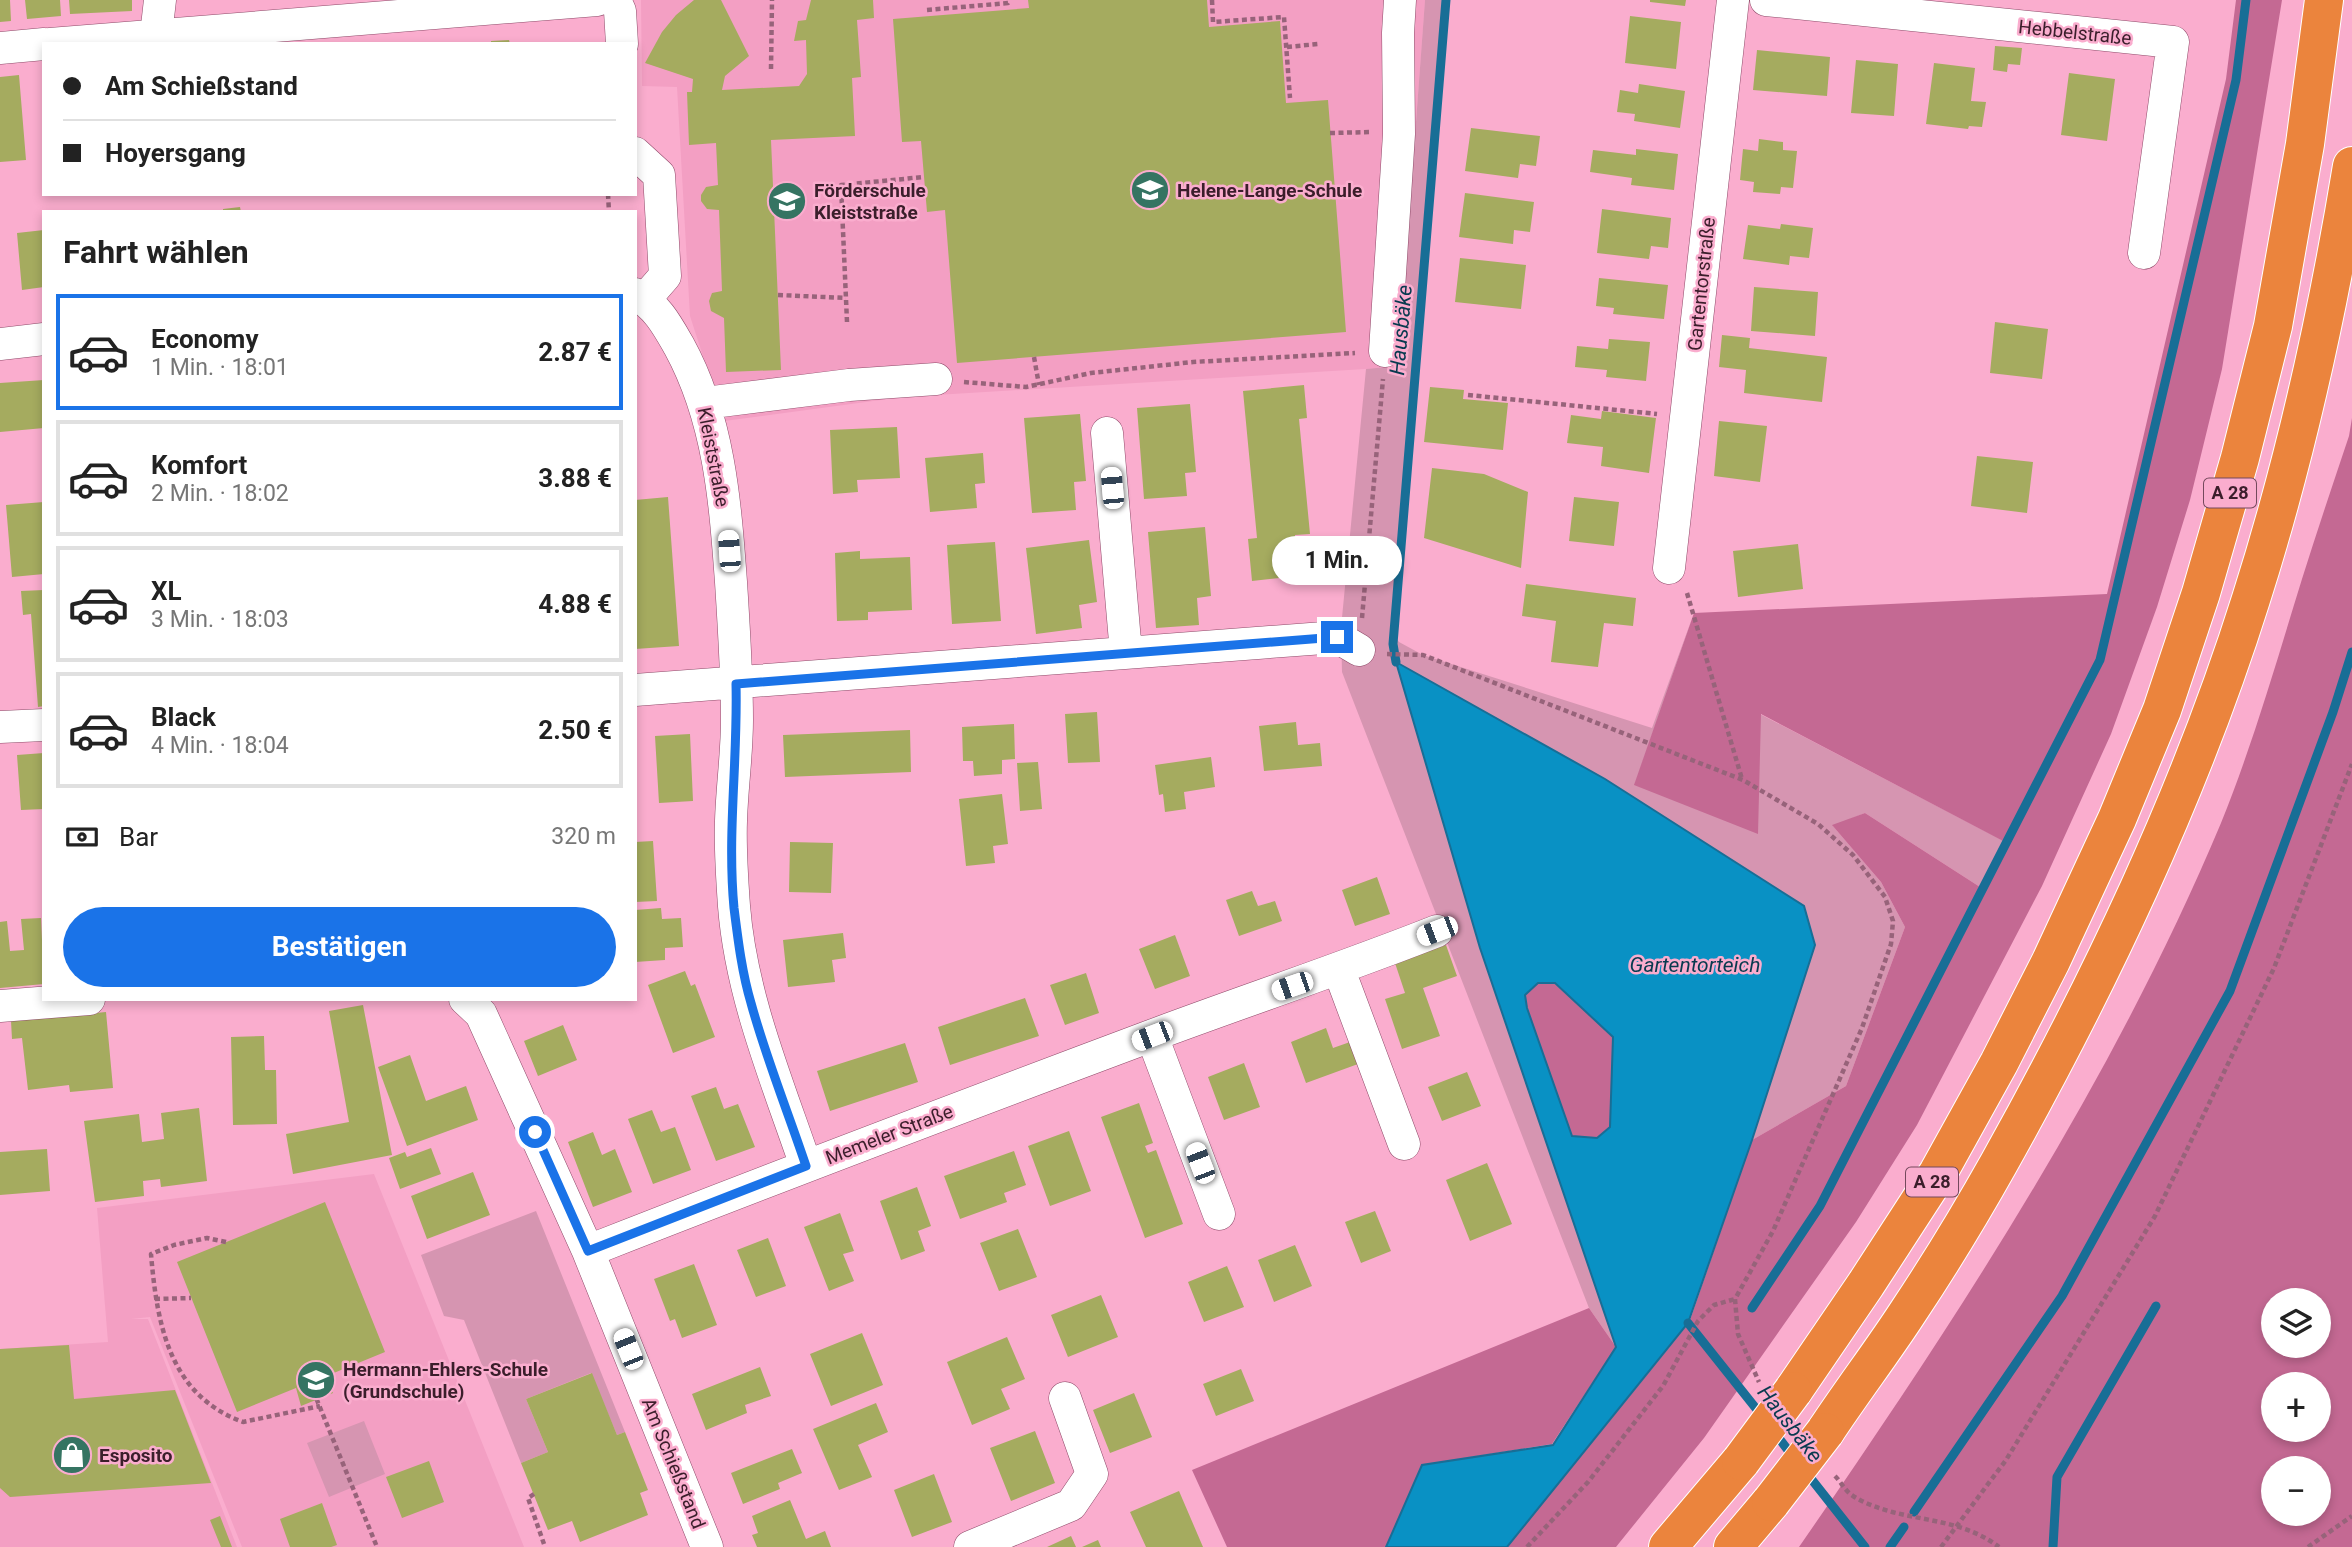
<!DOCTYPE html>
<html lang="de">
<head>
<meta charset="utf-8">
<style>
  :root { --surface:#fff; --page:#f2f2f2; --text:#222; --muted:#767676; --line:#e0e0e0; --accent:#1a73e8 }
  body { margin:0; font-family:Roboto,sans-serif; background:var(--page); color:var(--text); height:100vh; display:flex; flex-direction:column; font-size:26px; white-space:nowrap }
  * { box-sizing:border-box; margin:0 }
  p { font-size:23px; color:var(--muted) }
  .icon { flex:none; width:38px; height:38px; fill:none; stroke:currentColor; stroke-width:2; stroke-linecap:round; stroke-linejoin:round }
  .map { position:relative; flex:1; overflow:hidden }
  .side { position:absolute; left:42px; top:210px; width:595px; height:791px; display:flex; flex-direction:column; background:var(--surface); border-radius:0px; box-shadow:0 4px 10px #0003 }
  .side>* { flex:none }
  .guide { position:absolute; left:42px; top:42px; width:595px; height:154px; border-radius:0px; box-shadow:0 4px 10px #0003; display:grid; align-content:center; height:154px; padding:0 21px; background:var(--surface) }
  .tools { position:absolute; left:2261px; top:1288px; display:grid; gap:14px }
  .tools a { display:grid; place-items:center; width:70px; height:70px; border-radius:50%; background:var(--surface); box-shadow:0 4px 10px #0003; font-size:35px }
  .end { position:absolute; width:32px; height:32px; margin:-16px; border:9px solid #1a73e8; background:#fff; box-shadow:0 0 0 4px #fff }
  .from { border-radius:50% }
  .bubble { position:absolute; height:49px; border-radius:24px; background:var(--surface); box-shadow:0 4px 10px #0003; font-size:23px; font-weight:700; line-height:49px; text-align:center }
  .car { position:absolute; width:21px; height:42px; margin:-21px -10px; border-radius:9px; box-shadow:0 0 5px 2px #0007; background:linear-gradient(#fff 24%,#345 0 40%,#fff 0 76%,#345 0 86%,#fff 0) }
  .guide b { display:flex; align-items:center; gap:24px; height:66px; font-size:26px }
  .guide b+b { border-top:2px solid var(--line) }
  .guide i { width:18px; height:18px; background:var(--text) }
  ul { padding:0; list-style:none }
  li { display:flex; align-items:center; gap:21px; height:116px; margin:0 14px 10px; padding:0 7px; border:4px solid var(--line); border-radius:0px }
  li div { flex:1 }
  li b { display:block; font-size:26px }
  li em { font-style:normal; font-weight:700 }
  li.on { border-color:var(--accent) }
  li>.icon { width:63px; height:63px; stroke-width:1.5 }
  h2 { padding:0 21px; font-size:32px; line-height:84px }
  .pay { display:flex; align-items:center; gap:18px; height:77px; padding:0 21px; font-size:26px }
  .pay p { margin-inline-start:auto }
  .action { display:flex; gap:14px; margin-top:auto; padding:14px 21px }
  .action a { flex:1; height:80px; border-radius:42px; background:var(--accent); color:#fff; font-size:28px; font-weight:700; line-height:80px; text-align:center }
  .map>svg:first-child { display:block }
</style>
</head>
<body>
<div class="map">
<svg width="2352" height="1547" viewBox="0 0 2352 1547">
  <rect width="100%" height="100%" fill="#faadce"/>
  <path fill="#f39fc3" d="M641 0H1425L1398 367 903 397 724 421 690 316 677 87 642 86Z
    M374 1174 524 1547H242L150 1317 131 1319H148L237 1547H0V1349L108 1342 97 1208Z"/>
  <path fill="#d695b1" d="M1425 0H1447L1391 631 1399 642 1423 655 1652 728 1694 613 1635 784 1760 714 2006 842 1980 887 1865 813 1833 826 1881 882 1905 927 1846 1086 1752 1140 1689 1323 1507 1547H1386L1422 1465 1552 1444 1616 1347 1589 1308 1342 672 1341 628 1366 369 1398 366Z
    M536 1211 625 1432 617 1435 591 1373 526 1399 548 1452 521 1463 464 1320 444 1316 421 1255Z
    M364 1421 385 1474 329 1497 307 1443Z"/>
  <path fill="#c46993" fill-rule="evenodd" d="M2236 0H2282L2222 369 2190 500 2157 607 2111 734 2042 886 1917 1125 1856 1222 1704 1438 1620 1542 1616 1547H1507L1689 1323 1752 1140 1846 1086 1905 927 1881 882 1832 825 1865 813 1980 887 2005 842 1761 714 1758 834 1634 785 1694 613 2107 594 2226 79Z
    M2352 418V1547H1799C1958 1317 2113 1081 2221 823 2253 744 2277 660 2302 579 2317 531 2333 484 2349 436ZM2319 1300V1346H2273V1300ZM2273 1384H2319V1430H2273ZM2273 1468H2319V1514H2273Z
    M1538 983H1554L1613 1037 1610 1127 1597 1138 1572 1137 1527 1008 1525 995Z
    M1589 1308 1616 1347 1552 1444 1422 1465 1386 1547H1227L1192 1470Z"/>
  <path fill="#0991c4" stroke="#186e96" stroke-width="2" fill-rule="evenodd" d="M1396 662 1605 779 1804 906 1815 945 1752 1140 1688 1323 1507 1547H1386L1422 1465 1553 1445 1616 1347 1480 948ZM1538 983H1555L1613 1037 1610 1127 1597 1138 1572 1136 1527 1008 1525 995Z"/>
  <g fill="none" stroke-linecap="round" stroke-linejoin="round">
    <path stroke="#186e96" stroke-width="9" d="M1396 662 1393 644 1446 0
      M1752 1308 1820 1206 2100 660 2236 80 2246 0
      M1688 1323 1762 1416
      M1775 1433 1794 1458
      M1805 1471 1865 1547
      M1914 1512 2062 1296 2230 991 2333 712 2352 652
      M1890 1547 1904 1527
      M2053 1547 2057 1477 2156 1306"/>
  </g>
  <path fill="#a5ab5f" d="M0 0H10L11 21 0 22Z
    M25 0H60L61 16 27 19Z
    M69 0H132V11L70 14Z
    M694 0H721L749 56 725 76 722 90 799 86 807 74 806 40 794 41 798 21 806 20 811 0H873L874 18 857 20 861 77 852 78 855 136 771 140 781 370 726 372 724 318 711 311 709 301 712 293 722 291 719 210 707 209 701 201V195L706 187 718 185 716 143 689 145 687 92H692L693 79 645 63 662 32 676 15Z
    M1028 0H1207L1209 27 1280 21 1286 103 1328 100 1346 332 957 363 945 210 927 212 921 141 902 142 893 19 1029 8Z
    M1650 0H1686L1685 6 1650 2Z
    M1630 16 1681 22 1676 69 1625 63Z
    M509 40 510 44H491V41Z
    M1995 46 2022 48 2020 65 2008 64 2007 72 1993 70Z
    M1757 50 1830 57 1827 96 1753 90Z
    M1856 60 1898 64 1894 116 1851 113Z
    M1934 63 1975 68 1971 101 1986 102 1982 127 1969 126 1968 129 1926 124Z
    M2069 73 2115 79 2107 141 2061 135Z
    M19 75 26 160 0 162V77Z
    M1639 84 1685 91 1680 128 1634 121 1635 114 1617 112 1620 90 1638 93Z
    M1471 128 1540 136 1536 166 1520 164 1518 178 1465 171Z
    M1759 139 1783 142V150L1797 151 1793 188 1781 187 1780 194 1753 192 1754 182 1740 180 1743 149 1758 151Z
    M1636 149 1678 154 1674 190 1631 185 1632 178 1590 172 1593 150 1636 155Z
    M1465 193 1534 202 1530 232 1514 230 1513 244 1459 237Z
    M240 207 241 212H223V209Z
    M1602 209 1671 218 1668 248 1651 246 1649 259 1597 253Z
    M1781 224 1813 228 1809 258 1790 256 1789 265 1743 259 1748 225 1780 229Z
    M44 230V287L22 290 17 233Z
    M1460 258 1526 265 1521 309 1455 302Z
    M1599 278 1668 285 1664 319 1613 314 1614 308 1596 306Z
    M1754 287 1818 292 1815 336 1751 331Z
    M1995 322 2048 329 2042 379 1990 373Z
    M1722 335 1750 338 1749 348 1827 357 1822 402 1744 393 1746 370 1719 367Z
    M1609 339 1650 342 1646 381 1606 377 1607 370 1575 367 1577 346 1608 349Z
    M44 380V428L0 432V383Z
    M1304 385 1307 418 1299 419 1310 534 1295 535 1298 576 1252 581 1248 539 1257 538 1243 391Z
    M1430 387 1464 390 1463 399 1508 403 1503 450 1424 442Z
    M1190 404 1196 472 1185 473 1187 496 1144 499 1137 408Z
    M1602 411 1656 418 1649 473 1601 466 1603 447 1567 443 1571 415 1601 419Z
    M1080 414 1086 481 1074 482 1076 510 1032 513 1024 418Z
    M1719 421 1767 426 1760 482 1714 476Z
    M897 427 900 478 857 480 858 492 833 494 830 430Z
    M983 453 985 483 975 484 977 508 930 512 925 458Z
    M1977 456 2033 462 2027 513 1971 506Z
    M1432 468 1484 474 1528 492 1521 568 1424 538Z
    M668 497 679 646 635 649V500Z
    M1574 497 1619 502 1614 546 1569 541Z
    M44 502V574L12 577 6 505Z
    M1205 527 1211 596 1197 598 1199 625 1156 628 1148 532Z
    M1089 540 1097 602 1079 605 1082 628 1036 634 1026 548Z
    M995 542 1001 621 952 624 947 545Z
    M1798 544 1803 589 1738 597 1733 551Z
    M860 551V559L910 557 912 610 868 612V620L837 621 835 553Z
    M1526 584 1636 598 1633 626 1604 623 1598 667 1551 662 1556 621 1522 616Z
    M44 590V706L38 707 31 614 23 615 21 591Z
    M1097 712 1100 762 1068 763 1065 714Z
    M1296 722 1298 745 1320 743 1322 766 1264 771 1259 726Z
    M1014 724 1015 759 1002 760V774L974 776 973 761H963L962 727Z
    M910 730 911 772 785 777 783 735Z
    M690 734 693 801 659 803 655 736Z
    M44 753V809L21 810 17 755Z
    M1211 757 1215 787 1184 792 1186 809 1165 812 1163 794 1159 795 1155 765Z
    M1038 762 1042 809 1020 811 1017 763Z
    M1002 794 1008 844 993 846 995 863 966 866 959 799Z
    M653 841 657 901 635 902V842Z
    M790 842 833 843 831 893 789 892Z
    M1377 877 1390 914 1355 926 1342 890Z
    M1252 891 1258 906 1275 901 1282 921 1239 936 1226 900Z
    M661 908 662 919 681 918 683 947 665 948V960L635 962V910Z
    M41 918 44 984 0 988V922L7 921 10 951 24 950 21 919Z
    M843 933 846 958 832 960 835 982 788 987 783 940Z
    M1175 935 1190 976 1155 989 1139 949Z
    M1446 945 1457 976 1423 988 1440 1036 1402 1049 1385 999 1405 993 1395 963Z
    M685 971 691 986 695 984 715 1037 673 1053 648 985Z
    M1086 973 1099 1013 1065 1025 1050 985Z
    M1025 998 1039 1036 950 1065 938 1027Z
    M363 1005 392 1155 293 1174 286 1134 349 1122 329 1011Z
    M106 1012 113 1088 70 1092 69 1085 28 1090 22 1038 12 1039 11 1021Z
    M563 1025 577 1060 538 1076 524 1041Z
    M1326 1028 1333 1048 1350 1042 1358 1064 1306 1083 1291 1042Z
    M264 1036 265 1070H276L277 1124 233 1125 231 1037Z
    M905 1043 918 1082 830 1111 817 1071Z
    M410 1055 426 1101 466 1086 478 1120 407 1146 378 1067Z
    M1244 1063 1260 1107 1224 1120 1208 1077Z
    M1467 1072 1481 1106 1442 1121 1428 1087Z
    M716 1087 724 1109 738 1104 755 1147 716 1161 691 1096Z
    M1139 1103 1153 1143 1145 1146 1148 1153 1156 1150 1183 1224 1145 1238 1101 1117Z
    M199 1108 207 1181 161 1187 160 1179 143 1181 144 1196 95 1202 84 1121 139 1114 142 1142 164 1139 161 1113Z
    M652 1110 661 1132 675 1127 691 1170 653 1184 628 1119Z
    M1069 1131 1091 1191 1050 1206 1028 1146Z
    M593 1132 602 1155 615 1149 632 1192 593 1207 568 1142Z
    M431 1148 441 1174 400 1189 389 1158 405 1152 407 1157Z
    M47 1149 50 1191 0 1195V1152Z
    M1014 1151 1026 1185 1004 1193 1007 1202 960 1219 944 1176Z
    M1487 1163 1512 1224 1470 1241 1446 1180Z
    M473 1172 490 1215 427 1239 411 1196Z
    M917 1187 931 1226 918 1231 925 1251 901 1260 880 1201Z
    M325 1202 385 1352 324 1377 333 1393 301 1406 296 1388 237 1412 177 1262Z
    M1375 1211 1391 1251 1361 1263 1345 1222Z
    M840 1213 854 1251 843 1254 854 1281 829 1291 804 1227Z
    M1018 1229 1037 1277 999 1291 980 1243Z
    M768 1238 786 1286 756 1297 737 1250Z
    M1295 1245 1312 1286 1274 1302 1258 1260Z
    M694 1264 717 1325 682 1338 675 1319 670 1321 654 1279Z
    M1227 1266 1244 1307 1204 1322 1188 1282Z
    M1101 1295 1118 1337 1068 1357 1051 1315Z
    M862 1333 883 1385 831 1406 810 1354Z
    M1007 1337 1025 1379 1001 1389 1010 1409 972 1425 947 1362Z
    M69 1345 74 1399 175 1390 211 1483 10 1497 0 1488V1349Z
    M760 1367 771 1396 745 1405 747 1413 706 1430 692 1394Z
    M1241 1369 1254 1401 1216 1416 1203 1384Z
    M592 1373 617 1435 625 1432 648 1490 640 1493 648 1515 580 1542 572 1521 548 1530 521 1463 548 1452 526 1399Z
    M1134 1393 1152 1437 1110 1453 1093 1410Z
    M876 1403 888 1432 858 1445 872 1477 839 1490 813 1429Z
    M1035 1431 1055 1483 1011 1501 990 1448Z
    M792 1449 802 1473 778 1483 780 1489 743 1504 731 1473Z
    M429 1461 444 1502 402 1518 386 1477Z
    M934 1474 952 1522 912 1537 894 1490Z
    M1179 1491 1203 1547H1146L1130 1512Z
    M790 1500 806 1539 825 1531 831 1547H757L752 1535 758 1533 752 1516Z
    M322 1503 337 1545 331 1547H290L280 1519Z
    M220 1516 232 1547H221L210 1520Z
    M1071 1536 1076 1547H1047Z
    M1098 1540 1101 1547H1082Z"/>
  <g fill="none" stroke-linecap="round" stroke-linejoin="round">
    <g stroke="#8e4a69" stroke-width="33">
      <path id="minor" d="M615 0 620 11 622 44
        M1766 0 2173 42 2144 253
        M156 35 160 0
        M50 44 597 0
        M0 48 44 44
        M635 153 659 175 665 276 645 299
        M635 294C657 306 667 325 679 346 719 419 725 500 731 582 734 628 737 674 737 720 737 754 732 787 731 821 730 848 732 878 734 906 741 996 777 1081 806 1166
        M0 344 44 339
        M1385 351 1399 134 1398 33 1400 0
        M705 403 849 385 936 379
        M1107 433 1126 653
        M1669 568 1733 0
        M635 690 1337 637 1359 650
        M0 727 44 725
        M1339 970 1404 1144
        M465 999 481 1014 588 1251 707 1547
        M0 1006 89 999
        M1152 1036 1219 1214
        M588 1251C774 1178 961 1107 1148 1037 1244 1001 1341 969 1437 931
        M970 1547 1071 1505 1092 1474 1065 1398"/>
    </g>
    <g stroke="#fff" stroke-width="40">
      <path id="highway" d="M1793 1391 1866 1284 1938 1173 1999 1063 2051 961 2117 819 2162 710 2201 593 2240 458 2273 326 2305 144 2324 0
        M1825 1432C1852 1391 1882 1352 1908 1312 1940 1264 1971 1213 1999 1163 2099 984 2189 796 2251 599 2296 458 2328 312 2352 166
        M1668 1547 1741 1461
        M1733 1547 1771 1502"/>
    </g>
    <path stroke="#97637a" stroke-width="4.5" stroke-dasharray="5 3.5" stroke-linecap="butt" d="M1212 0 1213 22 1284 17 1290 98
      M927 10 1008 3 1010 0
      M1287 47 1318 44
      M771 69 772 0
      M1330 133 1371 132
      M608 194 609 212
      M778 295 846 298
      M847 322 841 185 924 177
      M1034 357 1039 385
      M964 382 1026 387 1091 373 1193 362 1355 353
      M1468 395 1657 414
      M1687 593 1742 779
      M1362 618 1383 379
      M1387 654 1423 655 1743 780 1818 824 1853 855 1885 897 1893 921 1891 944 1862 1028 1773 1231 1735 1299 1738 1334 1759 1382
      M226 1242 207 1238 174 1245 151 1254C157 1324 169 1395 243 1422L320 1406
      M155 1299 191 1298
      M310 1383 377 1547
      M1835 1476C1841 1482 1846 1492 1853 1496 1898 1524 1955 1513 1999 1547
      M534 1494 528 1498 545 1547
      M1527 1547 1588 1482 1663 1386 1698 1321 1714 1305 1735 1299
      M1941 1547 2006 1460 2155 1216 2274 968 2352 764
      M2308 1547 2352 1516"/>
    <use href="#minor" stroke="#fff" stroke-width="32"/>
    <use href="#highway" stroke="#eb843d" stroke-width="38"/>
    <g stroke="#fff" stroke-width="40" stroke-linecap="butt">
      <path id="highway-bridge" d="M1741 1461 1793 1391
        M1771 1502 1825 1432"/>
    </g>
    <use href="#highway-bridge" stroke="#eb843d" stroke-width="38"/>
  </g>
  <g fill="none" stroke-linecap="round" stroke-linejoin="round">
    <path stroke="#1a73e8" stroke-width="9" d="M535 1132 588 1251 806 1166C788 1112 766 1058 751 1003 742 973 738 940 734 908 727 833 738 759 736 684L1337 637"/>
  </g>
  <defs>
    <g id="school-disc" transform="scale(2.0125)"><circle r="9.5" fill="#357462" stroke="#faadce"/><path d="M0-5L7-2L0 1L-7-2ZM-4 1L0 2.5L4 1V4Q0 6-4 4Z" fill="#fff"/></g>
    <g id="shop-disc" transform="scale(2.0125)"><circle r="9.5" fill="#357462" stroke="#faadce"/><path d="M-5-2.5h2.3a2.7 3.5 0 0 1 5.4 0H5L5.5 6h-11ZM-1.5-2.5h3a1.5 2.3 0 0 0-3 0Z" fill="#fff"/></g>
  </defs>
  <g fill-rule="evenodd">
    <use href="#school-disc" x="1150" y="190"/>
    <use href="#school-disc" x="787" y="201"/>
    <use href="#school-disc" x="316" y="1380"/>
    <use href="#shop-disc" x="72" y="1455"/>
  </g>
  <g text-anchor="middle" stroke-width="5" stroke-linejoin="round" paint-order="stroke">
    <g fill="#faadce" stroke="#74495c" stroke-width="2">
      <rect x="2204" y="478.5" width="52" height="29" rx="5"/>
      <rect x="1906" y="1167.5" width="52" height="29" rx="5"/>
    </g>
    <g font-size="18" font-weight="bold" fill="#3b1e2b">
      <text x="2230" y="499">A 28</text>
      <text x="1932" y="1188">A 28</text>
    </g>
    <g font-size="19" fill="#3b1e2b" stroke="#faadce">
      <text transform="translate(2075 32) rotate(6)" y="7">Hebbelstraße</text>
      <text transform="translate(1701 284) rotate(-84)" y="7">Gartentorstraße</text>
      <text transform="translate(714 457) rotate(79)" y="7">Kleiststraße</text>
      <text transform="translate(889 1134) rotate(-21)" y="7">Memeler Straße</text>
      <text transform="translate(674 1463) rotate(68)" y="7">Am Schießstand</text>
    </g>
    <g font-size="19" font-weight="bold" fill="#3b1e2b" stroke="#faadce" text-anchor="start">
      <text x="814" y="197">Förderschule<tspan x="814" dy="22">Kleiststraße</tspan></text>
      <text x="1177" y="197">Helene-Lange-Schule</text>
      <text x="343" y="1376">Hermann-Ehlers-Schule<tspan x="343" dy="22">(Grundschule)</tspan></text>
      <text x="99" y="1462">Esposito</text>
    </g>
    <g font-size="21" font-style="italic" fill="#083a4f" stroke="#faadce">
      <text transform="translate(1401 330) rotate(-85)" y="7">Hausbäke</text>
      <text x="1695" y="972">Gartentorteich</text>
      <text transform="translate(1790 1424) rotate(52)" y="7">Hausbäke</text>
    </g>
  </g>
</svg>
<div class="tools">
<a><svg class="icon" aria-label="layers" viewBox="0 0 24 24"><path d="M12 4l9 5-9 5-9-5zM3 14l9 5 9-5"/></svg></a>
<a>+</a>
<a>−</a>
</div>
<i class="end from" style="left:535px;top:1132px"></i>
<i class="end" style="left:1337px;top:637px"></i>
<div class="bubble" style="left:1272px;top:536px;width:130px">1 Min.</div>
<i class="car" style="left:1112px;top:488px;rotate:355deg"></i>
<i class="car" style="left:729px;top:551px;rotate:356deg"></i>
<i class="car" style="left:1437px;top:931px;rotate:249deg"></i>
<i class="car" style="left:1292px;top:986px;rotate:251deg"></i>
<i class="car" style="left:1152px;top:1036px;rotate:249deg"></i>
<i class="car" style="left:1200px;top:1163px;rotate:339deg"></i>
<i class="car" style="left:628px;top:1349px;rotate:338deg"></i>
<div class="guide">
<b><i class="from"></i>Am Schießstand</b>
<b><i></i>Hoyersgang</b>
</div>
<section class="side">
<h2>Fahrt wählen</h2>
<ul>
<li class="on"><svg class="icon" aria-label="car" viewBox="0 0 24 24"><path d="M5 17H2v-5l4-1 3-4h7l3 4 3 1v5h-3M9 17h6M6 11h13"/><circle cx="7" cy="17" r="2"/><circle cx="17" cy="17" r="2"/></svg><div><b>Economy</b><p>1 Min. · 18:01</p></div><em>2.87 €</em></li>
<li><svg class="icon" aria-label="car" viewBox="0 0 24 24"><path d="M5 17H2v-5l4-1 3-4h7l3 4 3 1v5h-3M9 17h6M6 11h13"/><circle cx="7" cy="17" r="2"/><circle cx="17" cy="17" r="2"/></svg><div><b>Komfort</b><p>2 Min. · 18:02</p></div><em>3.88 €</em></li>
<li><svg class="icon" aria-label="car" viewBox="0 0 24 24"><path d="M5 17H2v-5l4-1 3-4h7l3 4 3 1v5h-3M9 17h6M6 11h13"/><circle cx="7" cy="17" r="2"/><circle cx="17" cy="17" r="2"/></svg><div><b>XL</b><p>3 Min. · 18:03</p></div><em>4.88 €</em></li>
<li><svg class="icon" aria-label="car" viewBox="0 0 24 24"><path d="M5 17H2v-5l4-1 3-4h7l3 4 3 1v5h-3M9 17h6M6 11h13"/><circle cx="7" cy="17" r="2"/><circle cx="17" cy="17" r="2"/></svg><div><b>Black</b><p>4 Min. · 18:04</p></div><em>2.50 €</em></li>
</ul>
<div class="pay"><svg class="icon" aria-label="cash" viewBox="0 0 24 24"><path d="M3 7h18v10H3z"/><circle cx="12" cy="12" r="2"/></svg>Bar<p>320 m</p></div>
<div class="action"><a>Bestätigen</a></div>
</section>
</div>
</body>
</html>
